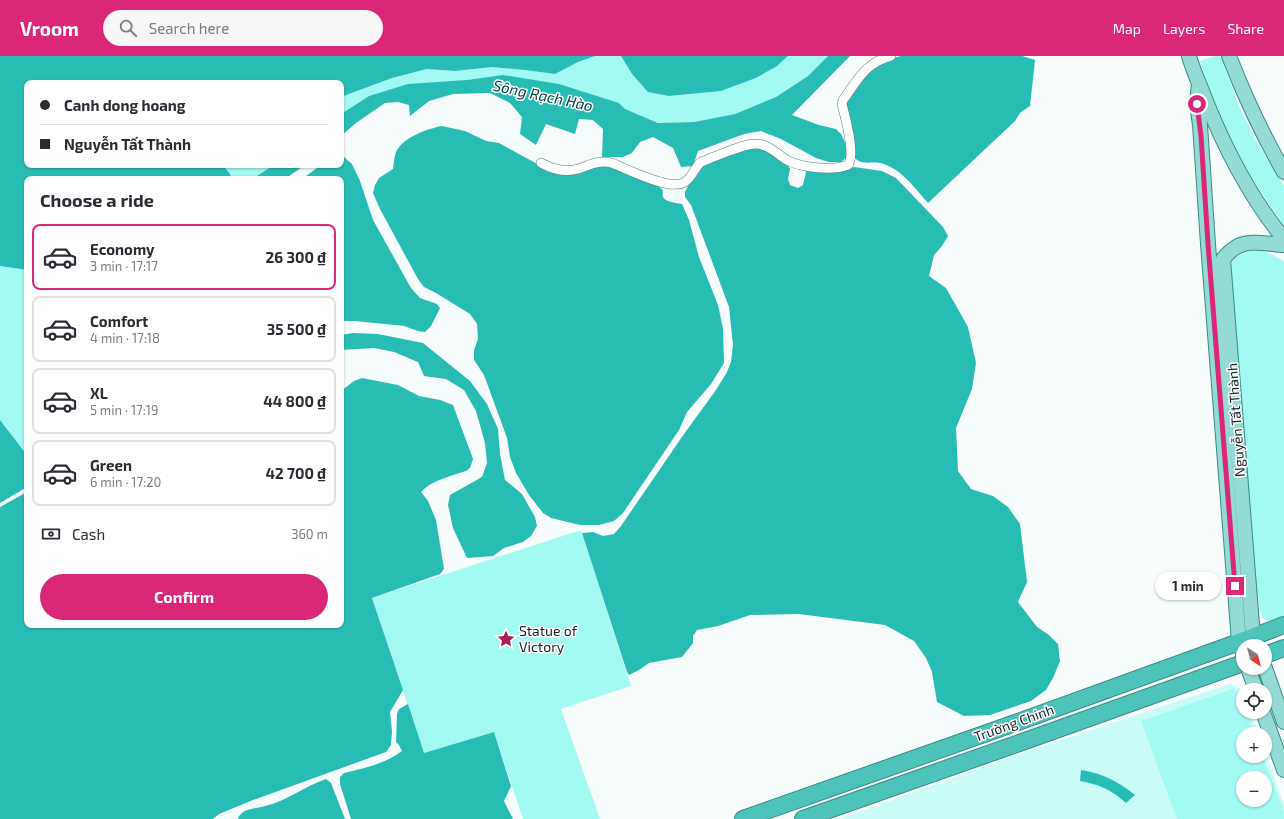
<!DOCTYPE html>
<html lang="en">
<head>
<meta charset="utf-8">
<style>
  :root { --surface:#fff; --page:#f7f7f7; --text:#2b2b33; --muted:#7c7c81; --line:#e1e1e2; --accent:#db2777 }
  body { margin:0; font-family:"Exo 2",sans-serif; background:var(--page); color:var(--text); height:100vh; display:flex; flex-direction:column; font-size:15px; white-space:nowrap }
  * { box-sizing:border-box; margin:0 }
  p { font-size:13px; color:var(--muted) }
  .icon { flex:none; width:22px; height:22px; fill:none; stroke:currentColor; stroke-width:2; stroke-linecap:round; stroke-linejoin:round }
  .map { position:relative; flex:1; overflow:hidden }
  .panel { position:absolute; left:24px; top:120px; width:320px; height:452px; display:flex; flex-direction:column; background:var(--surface); border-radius:8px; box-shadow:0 1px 3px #0004 }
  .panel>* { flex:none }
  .guide { position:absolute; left:24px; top:24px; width:320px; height:88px; border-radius:8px; box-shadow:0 1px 3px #0004; display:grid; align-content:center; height:88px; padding:0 16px; background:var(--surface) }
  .needle { width:26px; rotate:144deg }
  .controls { position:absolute; left:1236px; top:583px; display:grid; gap:8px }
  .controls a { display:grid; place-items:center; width:36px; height:36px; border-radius:50%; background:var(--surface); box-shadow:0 1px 3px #0004; font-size:20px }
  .end { position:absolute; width:18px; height:18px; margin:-9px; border:5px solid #db2777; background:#fff; box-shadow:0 0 0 2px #fff }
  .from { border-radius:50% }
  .bubble { position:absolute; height:28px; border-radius:14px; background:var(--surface); box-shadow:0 1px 3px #0004; font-size:13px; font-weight:700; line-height:28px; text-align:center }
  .guide b { display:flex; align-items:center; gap:14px; height:38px; font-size:15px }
  .guide b+b { border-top:1px solid var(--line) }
  .guide i { width:10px; height:10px; background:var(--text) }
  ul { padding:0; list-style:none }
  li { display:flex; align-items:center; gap:12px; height:66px; margin:0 8px 6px; padding:0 8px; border:2px solid var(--line); border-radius:8px }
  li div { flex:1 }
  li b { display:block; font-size:15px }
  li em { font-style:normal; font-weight:700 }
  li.active { border-color:var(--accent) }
  li>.icon { width:36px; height:36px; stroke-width:1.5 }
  h2 { padding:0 16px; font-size:18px; line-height:48px }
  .pay { display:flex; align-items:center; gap:10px; height:44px; padding:0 16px; font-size:15px }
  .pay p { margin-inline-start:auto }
  .cta { display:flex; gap:8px; margin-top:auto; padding:8px 16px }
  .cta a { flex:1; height:46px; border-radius:24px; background:var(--accent); color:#fff; font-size:16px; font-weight:700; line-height:46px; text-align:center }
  header { display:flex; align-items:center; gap:24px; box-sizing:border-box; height:56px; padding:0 20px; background:var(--accent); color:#fff }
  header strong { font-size:19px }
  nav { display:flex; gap:22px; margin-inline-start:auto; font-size:14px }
  .search { width:280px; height:36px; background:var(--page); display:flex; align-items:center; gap:10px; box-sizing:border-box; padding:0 14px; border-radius:22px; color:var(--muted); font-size:15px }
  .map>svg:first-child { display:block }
</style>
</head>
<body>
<header>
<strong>Vroom</strong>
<div class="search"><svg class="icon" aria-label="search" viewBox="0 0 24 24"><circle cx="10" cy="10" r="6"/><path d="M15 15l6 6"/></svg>Search here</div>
<nav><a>Map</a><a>Layers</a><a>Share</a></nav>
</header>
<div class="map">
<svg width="1284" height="763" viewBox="0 0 1284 763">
  <rect width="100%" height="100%" fill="#f6fdfc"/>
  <path fill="#c9fcf7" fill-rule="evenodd" d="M1230 628 1243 634V656H1251L1259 678H1243V700H1265V695L1284 749V763H840L1019 698ZM1243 722H1265V744H1243Z"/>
  <path fill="#a2faf2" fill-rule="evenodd" d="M595 0H621L632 18 669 40 721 35 756 22 777 10 788 0H828L808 20 776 41 735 58 694 66 658 67 625 53 619 47 503 19 467 24 369 40 341 58V41L392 22 427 13 455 15 492 11 525 14 555 18 578 6Z
    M1215 0H1219L1221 2 1239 50 1254 81 1284 130V169L1248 117 1230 86 1206 23 1200 5Z
    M223 109H274L252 123H232L230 118Z
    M1261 194 1269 197 1284 205V562L1267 565 1263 562 1260 555 1252 498 1230 211C1236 196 1246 195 1261 194Z
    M0 210 27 214V399L0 364Z
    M581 474 631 630 561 653 600 763H523L494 676 424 697 372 542Z
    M1233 633C1243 639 1243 644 1243 656H1247L1255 678H1243V700H1263L1284 756V763H1177L1141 665ZM1243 722H1265V744H1243Z"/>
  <path fill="#28bdb4" d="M0 0H595L578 6 555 18 525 14 492 11 455 15 427 13 392 22 341 41V27H27V109H223L230 118 232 123H27V214L0 210Z
    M621 0H788L777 10 756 22 721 35 669 40 648 36 632 18Z
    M828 0H850L792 59 819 69 836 73 841 78 846 88 847 101 841 106H829L816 102 781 83 761 75 744 78 698 95 693 110 681 111 673 92 653 81 640 86 632 97 623 101H602L603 73 593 64 579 63 575 78 546 68 536 89 520 78 522 61 510 47 490 37 453 38 429 45 410 60 409 49 398 46 385 47 356 67 341 80V58L369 40 408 28 467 24 503 19 559 28 619 47 625 53 658 67 694 66 735 58 776 41 808 20Z
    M901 0H1022L1035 4 1030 50 1020 57 1015 65 928 147C914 131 901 112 880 107 870 105 862 110 854 101L846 51 847 46 870 15 885 4Z
    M442 70 465 75 486 85 499 87 543 111 563 117 603 108 654 127 663 134C663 136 662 138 663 141 665 146 677 147 682 148L689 164 699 201 718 249 723 273 724 307 711 328 687 356 679 374 623 457 614 465 599 469H580L551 462 543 457 529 439 516 417 510 401 507 382 484 319 474 304V294L478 283 477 268 470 258 436 237 424 231 418 223 380 153 373 137 375 129 379 122 393 113C394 107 394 99 397 94 406 80 427 73 442 70Z
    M756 91 768 94 787 107 790 113 788 123 790 129 798 132 803 129 807 112 842 114 854 111 882 115 896 122 943 171 948 180 942 190 934 199 929 220 946 232 968 271 976 307 972 333 956 372 958 415 971 433 993 440 1008 451 1020 468 1027 526 1018 546 1037 571 1049 579 1058 588 1060 605 1053 622 1046 634 1031 645 990 659 964 660 937 646 932 616 926 602 914 585 885 569 799 558 750 559 718 570 697 574 693 580V587L682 601 649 607 639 614 629 619 627 616 582 477 593 476 603 480 614 478 621 470 684 378 716 334 727 316 731 306 733 289 729 251 691 149 685 141V136L690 126 706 106Z
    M341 100 344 101 352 108 360 125 373 164 411 232 420 242 437 248 440 252 431 270 425 276 418 275 404 270 355 265H341V123H302L321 109H341Z
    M274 109H305L285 123H252Z
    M353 277 378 278 423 287 470 325 487 348 498 373 500 398 505 424 522 438 535 461 537 470 531 480 523 486 504 492 493 500 467 502 453 472 448 449 450 439 482 421 487 407 485 387 476 355 464 334 446 323 424 320 418 306 394 296 374 292 341 294V279Z
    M362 322 398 329 419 340 440 344 453 349 473 403 470 412 466 415C451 420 432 424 421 436L428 445 436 464 444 513 440 518 372 542 403 634 390 656 392 675 391 689 386 696 253 744 219 758 213 763H0V451L27 436V569H341V335L354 325Z
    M0 364 27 399V431L0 447Z
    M408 648 424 697 494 676 511 730 504 745 513 763H351L340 728V721L344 717C364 712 385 708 402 695L399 689 396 686 397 658 399 653Z
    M1081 714C1102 717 1119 726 1135 739L1126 747C1112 734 1098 728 1080 725Z
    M326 723 331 727 345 763H238C241 752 256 753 265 750 287 745 305 730 326 723Z"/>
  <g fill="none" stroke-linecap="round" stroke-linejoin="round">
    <g stroke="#587d79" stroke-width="10">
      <path id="street" d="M541 107C552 113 565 117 578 113 591 109 597 104 612 107 626 113 669 134 683 127 692 123 694 112 701 106 715 101 744 87 757 88 768 88 778 99 787 104 801 112 833 115 848 109 856 99 845 60 842 48L843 44C857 25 866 6 891 0"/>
    </g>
    <g stroke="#398b85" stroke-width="16">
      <path id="primary" d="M1189 0C1193 14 1199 27 1204 40 1224 91 1249 140 1284 183
        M1229 0C1245 41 1262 78 1284 116
        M1199 27 1197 48 1200 69 1208 188 1239 586 1243 597
        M1257 590 1253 581 1223 203C1226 200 1229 196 1232 194 1246 182 1267 188 1284 189
        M1248 612 1256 634
        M1265 612 1284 666
        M1263 656 1284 714"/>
    </g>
    <g stroke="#398b85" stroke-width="18">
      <path id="highway" d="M1265 599 1284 592
        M743 763 1018 666 1239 586 1284 569
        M803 763 1025 685 1243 607"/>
    </g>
    <use href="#street" stroke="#fff" stroke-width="9"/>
    <use href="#primary" stroke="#94dbd6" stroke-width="14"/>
    <use href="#highway" stroke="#4dc3ba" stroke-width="16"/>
  </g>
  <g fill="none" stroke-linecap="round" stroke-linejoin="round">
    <path stroke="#db2777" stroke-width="5" d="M1197 48 1201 80 1208 188 1235 530"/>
  </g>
  <defs>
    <g id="sight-bare" transform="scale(1.38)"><path d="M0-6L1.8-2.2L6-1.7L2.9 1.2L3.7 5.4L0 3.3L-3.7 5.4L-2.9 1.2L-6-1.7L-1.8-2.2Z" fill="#ae1e52" stroke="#fff" stroke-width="2.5" paint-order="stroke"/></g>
  </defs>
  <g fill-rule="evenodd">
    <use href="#sight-bare" x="506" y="583"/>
  </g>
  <g text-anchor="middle" stroke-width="3" stroke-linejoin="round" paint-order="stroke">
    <g font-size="14" fill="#142322" stroke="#fff">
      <text transform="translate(1236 364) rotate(-94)" y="5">Nguyễn Tất Thành</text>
      <text transform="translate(1014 667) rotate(-20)" y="5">Trường Chinh</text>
    </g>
    <g font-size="14" fill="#142322" stroke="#fff" text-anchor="start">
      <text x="519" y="580">Statue of<tspan x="519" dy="16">Victory</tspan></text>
    </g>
    <g font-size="15" font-style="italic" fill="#02433f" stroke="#fff">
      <text transform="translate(543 40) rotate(12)" y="5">Sông Rạch Hào</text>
    </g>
  </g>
</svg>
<div class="controls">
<a><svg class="needle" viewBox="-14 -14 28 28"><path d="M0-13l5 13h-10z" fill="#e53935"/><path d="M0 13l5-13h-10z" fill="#7c7c81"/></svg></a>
<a><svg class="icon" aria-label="locate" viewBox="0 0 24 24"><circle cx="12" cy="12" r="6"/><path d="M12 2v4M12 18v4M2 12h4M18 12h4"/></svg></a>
<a>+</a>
<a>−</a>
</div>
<i class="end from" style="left:1197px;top:48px"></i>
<i class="end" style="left:1235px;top:530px"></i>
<div class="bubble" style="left:1155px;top:516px;width:66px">1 min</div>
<div class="guide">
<b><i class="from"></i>Canh dong hoang</b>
<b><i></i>Nguyễn Tất Thành</b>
</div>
<section class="panel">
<h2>Choose a ride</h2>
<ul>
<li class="active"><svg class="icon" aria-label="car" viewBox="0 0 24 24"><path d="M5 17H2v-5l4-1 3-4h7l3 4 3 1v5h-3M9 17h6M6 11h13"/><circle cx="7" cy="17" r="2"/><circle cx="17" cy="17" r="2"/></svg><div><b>Economy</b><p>3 min · 17:17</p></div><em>26 300 ₫</em></li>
<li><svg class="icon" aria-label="car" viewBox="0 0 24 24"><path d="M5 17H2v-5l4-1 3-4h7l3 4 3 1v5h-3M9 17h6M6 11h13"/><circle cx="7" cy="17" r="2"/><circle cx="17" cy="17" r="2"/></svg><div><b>Comfort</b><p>4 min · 17:18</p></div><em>35 500 ₫</em></li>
<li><svg class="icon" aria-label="car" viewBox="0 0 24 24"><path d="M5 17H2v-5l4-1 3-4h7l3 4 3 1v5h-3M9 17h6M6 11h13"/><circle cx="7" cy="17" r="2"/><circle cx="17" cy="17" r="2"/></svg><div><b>XL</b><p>5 min · 17:19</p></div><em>44 800 ₫</em></li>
<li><svg class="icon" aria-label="car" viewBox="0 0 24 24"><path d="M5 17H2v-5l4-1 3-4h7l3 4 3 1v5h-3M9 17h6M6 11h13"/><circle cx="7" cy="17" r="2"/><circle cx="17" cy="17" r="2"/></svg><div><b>Green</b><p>6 min · 17:20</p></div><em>42 700 ₫</em></li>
</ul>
<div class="pay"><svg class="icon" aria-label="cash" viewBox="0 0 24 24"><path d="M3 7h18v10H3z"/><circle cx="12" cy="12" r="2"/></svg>Cash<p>360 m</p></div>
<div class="cta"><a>Confirm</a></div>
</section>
</div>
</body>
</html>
